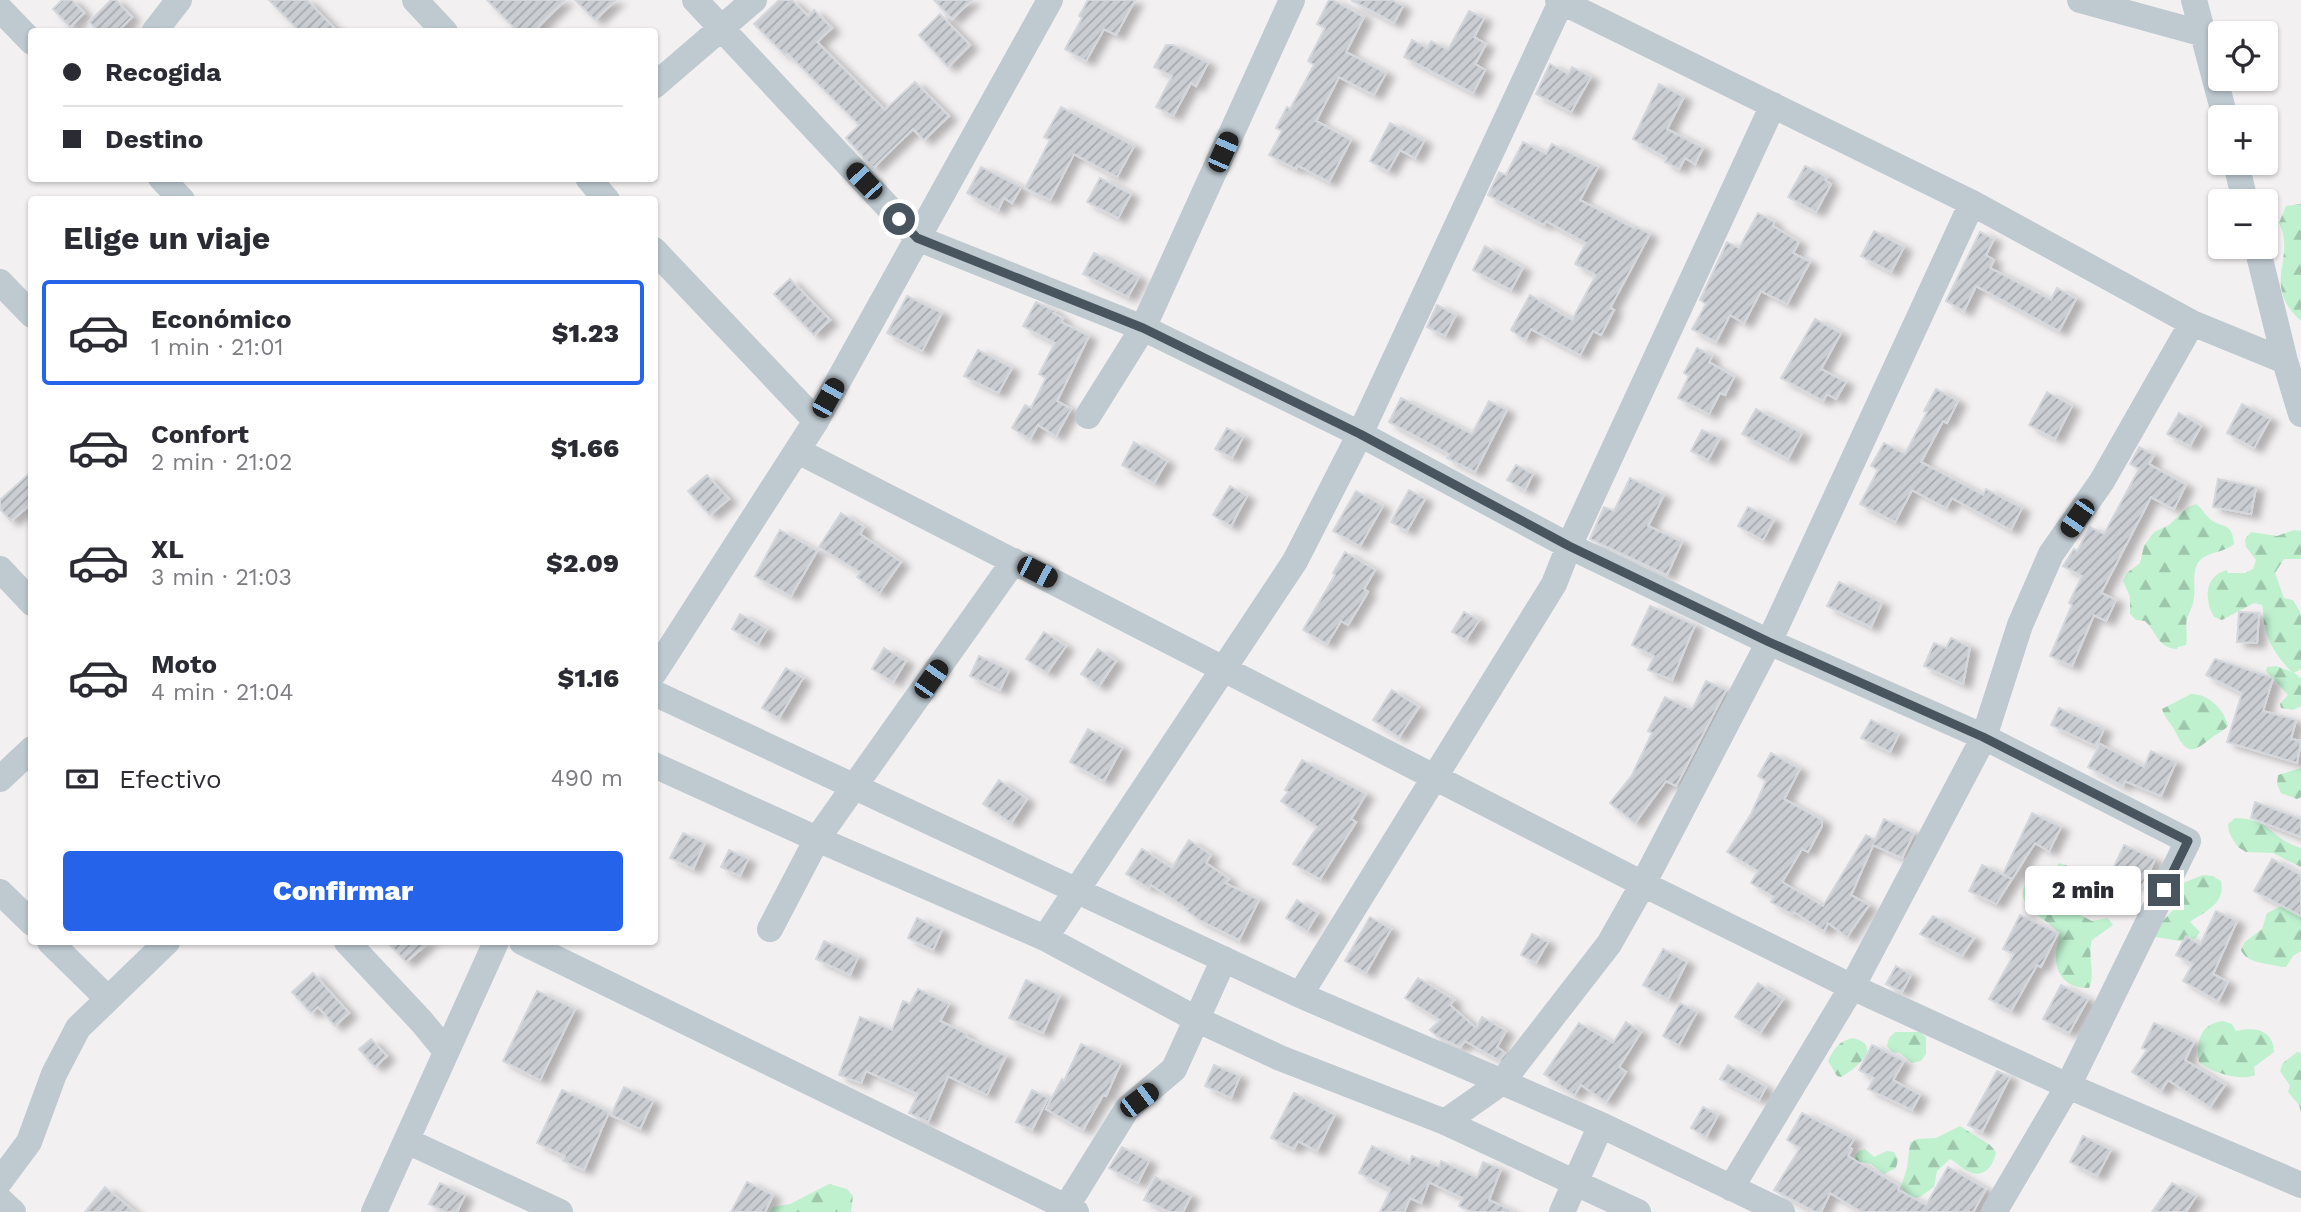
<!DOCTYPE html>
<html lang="es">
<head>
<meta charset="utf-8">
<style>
  :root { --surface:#fff; --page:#f7f7f7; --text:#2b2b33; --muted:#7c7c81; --line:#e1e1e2; --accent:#2563eb }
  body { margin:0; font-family:"Work Sans",sans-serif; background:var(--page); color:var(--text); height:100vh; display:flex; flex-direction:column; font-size:26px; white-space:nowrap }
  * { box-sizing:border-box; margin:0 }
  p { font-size:23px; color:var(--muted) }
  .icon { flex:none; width:38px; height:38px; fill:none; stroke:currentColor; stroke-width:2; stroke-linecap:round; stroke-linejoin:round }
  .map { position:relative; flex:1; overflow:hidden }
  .drawer { position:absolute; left:28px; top:196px; width:630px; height:749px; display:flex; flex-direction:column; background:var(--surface); border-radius:7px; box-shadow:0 2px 5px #0004 }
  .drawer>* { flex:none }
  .top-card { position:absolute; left:28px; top:28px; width:630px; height:154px; border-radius:7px; box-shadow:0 2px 5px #0004; display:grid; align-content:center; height:154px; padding:0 35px; background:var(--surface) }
  .tools { position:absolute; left:2208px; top:21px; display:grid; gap:14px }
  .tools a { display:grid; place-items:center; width:70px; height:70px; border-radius:7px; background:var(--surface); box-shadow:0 2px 5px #0004; font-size:35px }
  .end { position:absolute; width:32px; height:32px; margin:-16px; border:9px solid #48555f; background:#fff; box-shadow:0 0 0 4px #fff }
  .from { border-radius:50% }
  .bubble { position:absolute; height:49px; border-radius:7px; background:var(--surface); box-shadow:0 2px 5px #0004; font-size:23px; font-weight:800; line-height:49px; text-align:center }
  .car { position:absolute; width:21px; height:42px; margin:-21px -10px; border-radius:9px; box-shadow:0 0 5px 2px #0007; background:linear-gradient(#222 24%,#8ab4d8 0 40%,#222 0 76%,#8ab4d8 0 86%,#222 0) }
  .top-card b { display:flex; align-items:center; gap:24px; height:66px; font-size:26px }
  .top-card b+b { border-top:2px solid var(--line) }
  .top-card i { width:18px; height:18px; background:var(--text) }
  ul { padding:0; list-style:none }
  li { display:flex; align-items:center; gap:21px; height:105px; margin:0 14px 10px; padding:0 21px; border:4px solid transparent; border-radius:7px }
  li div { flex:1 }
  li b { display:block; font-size:26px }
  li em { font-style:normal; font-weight:800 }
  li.active { border-color:var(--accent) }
  li>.icon { width:63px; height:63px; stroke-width:1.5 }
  h2 { padding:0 35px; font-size:32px; line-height:84px }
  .pay { display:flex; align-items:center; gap:18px; height:77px; padding:0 35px; font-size:26px }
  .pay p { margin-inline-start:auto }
  .button { display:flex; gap:14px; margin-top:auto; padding:14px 35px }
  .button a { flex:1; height:80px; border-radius:7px; background:var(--accent); color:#fff; font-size:28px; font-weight:800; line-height:80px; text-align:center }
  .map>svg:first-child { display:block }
</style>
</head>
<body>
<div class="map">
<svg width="2301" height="1212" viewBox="0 0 2301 1212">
  <defs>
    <pattern id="forest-firs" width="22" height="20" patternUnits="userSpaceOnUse" patternTransform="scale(1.75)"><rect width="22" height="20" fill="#bff1cf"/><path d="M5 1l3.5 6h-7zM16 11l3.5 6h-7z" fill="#9dc6ab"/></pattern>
    <pattern id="building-hatch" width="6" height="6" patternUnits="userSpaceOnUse" patternTransform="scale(1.75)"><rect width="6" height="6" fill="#caced3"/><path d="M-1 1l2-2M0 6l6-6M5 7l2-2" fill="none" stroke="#a6aaae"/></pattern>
    <filter id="shadow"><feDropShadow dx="8" dy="4.5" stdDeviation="3.5" flood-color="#0004"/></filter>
  </defs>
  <rect width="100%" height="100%" fill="#f3f0f1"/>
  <path fill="url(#forest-firs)" d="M2301 204V321C2260 284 2297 258 2279 223L2286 206Z
    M2196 504C2202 508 2203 512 2208 517 2220 530 2232 519 2234 544 2224 553 2210 551 2200 560 2190 571 2197 589 2193 603 2192 608 2189 613 2187 618 2185 626 2188 636 2186 645L2178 647 2177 649C2158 648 2157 633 2145 621L2136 620 2130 614V597L2123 581 2127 573 2140 563 2144 546 2154 532 2169 525 2188 507Z
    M2294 530 2301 531V559H2284L2275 573 2284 598 2293 600 2301 614V669L2294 673 2301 678V706L2293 710 2281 708 2280 704 2288 695 2266 671 2267 667 2276 666 2292 672C2279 660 2266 640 2264 622 2263 615 2264 611 2262 605L2254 603 2222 620 2214 617C2204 600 2204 576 2227 570L2228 573H2245L2253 569 2256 560 2246 547 2245 539 2251 532 2277 536Z
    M2191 694C2209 694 2224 709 2228 726 2223 731 2219 733 2214 736 2197 749 2188 759 2176 733 2172 724 2165 719 2162 709Z
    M2301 768V797L2297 799 2281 793 2277 784 2278 775Z
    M2235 818C2271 818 2270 839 2301 848V867L2273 853 2246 852 2238 847 2233 840 2229 832 2228 824Z
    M2059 863 2068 866C2069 877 2068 889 2061 898L2062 906 2092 921 2108 918 2113 925 2092 940C2087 957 2096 973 2089 988 2067 988 2055 976 2056 954 2056 943 2063 940 2055 929 2045 918 2016 907 2024 887 2028 877 2039 879 2047 874 2051 872 2056 867 2059 863Z
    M2203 875 2213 876 2221 881C2226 904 2205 911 2190 922L2200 932 2195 939 2187 942 2155 937 2158 926 2173 910 2180 886 2183 883Z
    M2282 906 2301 917V951L2293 956 2286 967H2282C2268 963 2247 964 2241 950L2245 942 2262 929 2267 913Z
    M2223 1021 2232 1024 2236 1031C2254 1027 2273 1029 2274 1052L2254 1067 2255 1075C2241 1082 2211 1072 2199 1062 2196 1041 2200 1024 2223 1021Z
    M1895 1032H1920L1926 1037V1054L1921 1061 1912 1063 1900 1053 1892 1052 1887 1046 1889 1038Z
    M1852 1038C1885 1045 1856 1069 1841 1077L1837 1076 1828 1061C1834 1049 1838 1042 1852 1038Z
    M2297 1052 2301 1053V1112L2299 1105 2288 1092 2290 1086 2280 1071 2283 1063Z
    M1960 1126 1990 1145 1996 1152C1993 1168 1982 1181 1964 1169 1958 1165 1956 1162 1950 1159L1937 1171 1934 1187 1920 1197 1912 1199 1901 1187 1907 1168 1910 1143 1917 1139 1936 1138Z
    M1865 1149 1874 1157 1887 1151 1894 1152 1898 1159 1896 1168 1884 1174 1871 1164 1862 1162 1860 1165 1854 1161C1855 1153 1858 1151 1865 1149Z
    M829 1184 847 1189 853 1196 851 1212H770L773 1207 790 1204Z"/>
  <path fill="url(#building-hatch)" stroke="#d4d7dc" stroke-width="2" filter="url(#shadow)" d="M62 0H72L84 13 70 27 53 9Z
    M111 0H116L132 17 117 32H99L89 22Z
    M269 0H307L338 32H300Z
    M487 0H565L533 32H518Z
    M575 0H616L595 20Z
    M779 0H792L808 16 814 10 832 28 817 42 885 110 915 82 949 116 924 140 913 129 873 168 846 138 859 125 787 53 785 55 754 24Z
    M934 0H972L952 19Z
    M1088 0H1135L1116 35 1104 29 1086 61 1065 49 1082 18 1079 16Z
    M1329 0H1333L1364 17 1346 52 1386 73 1374 95 1339 77 1316 121 1351 140 1329 182 1297 165 1296 169 1269 155 1282 131 1276 128 1287 107 1290 109 1314 65 1308 61 1325 28 1317 24Z
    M1351 0H1392L1403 6 1394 23Z
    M1469 11 1484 18 1474 37 1486 44 1475 64 1485 70 1473 93 1404 57 1412 40 1427 48 1431 41 1448 50Z
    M940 14 970 45 948 67 919 35Z
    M1166 45H1173L1208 63 1196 86 1191 83 1173 116 1156 107 1172 76 1154 67Z
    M1550 64 1568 74 1572 67 1591 77 1571 112 1536 94Z
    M1659 84 1684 97 1667 129 1703 148 1695 164 1685 158 1679 169 1665 162 1667 158 1633 139Z
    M1061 107 1134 146 1117 177 1074 154 1050 200 1025 188 1050 140 1044 137Z
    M1390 123 1424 141 1415 158 1400 150 1388 171 1370 161Z
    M1523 142 1546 154 1552 144 1598 167 1580 200 1635 229 1636 227 1650 234 1610 308 1614 310 1601 335 1593 331 1580 355 1531 329 1525 340 1511 330 1530 295 1572 320 1596 275 1575 264 1586 243 1546 221 1544 225 1488 195 1499 172 1506 175Z
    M1805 166 1827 177 1825 180 1831 184 1816 212 1788 197Z
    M981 167 1021 187 1012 203 1004 198 998 210 967 193Z
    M1100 178 1131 194 1118 218 1087 202Z
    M1758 213 1774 222 1773 226 1799 242 1793 253 1810 262 1787 304 1761 291 1744 323 1730 315 1716 342 1692 329 1706 304 1700 300 1727 242 1739 248Z
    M1874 231 1904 247 1891 272 1861 256Z
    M1980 232 1994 239 1986 255 1994 260 1990 268 2051 300 2057 288 2076 299 2059 331 1976 286 1964 311 1946 301Z
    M1485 246 1523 268 1511 290 1473 270Z
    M1094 253 1139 277 1128 297 1083 274Z
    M790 279 830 320 814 335 774 294Z
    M907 296 942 313 922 351 887 333Z
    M1036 302 1055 311 1053 313 1063 318 1061 322 1089 336 1057 401 1071 409 1056 436 1038 425 1030 439 1012 428 1025 405 1031 408 1046 378 1039 374 1055 343 1023 326Z
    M1437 305 1456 315 1445 336 1427 327Z
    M1815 319 1841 333 1821 369 1846 382 1836 399 1827 394 1823 401 1781 378Z
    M1697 348 1712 356 1709 362 1734 377 1725 395 1720 393 1709 414 1678 398 1689 376 1684 373Z
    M978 350 1012 368 998 393 964 376Z
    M1936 389 1958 401 1947 423 1943 421 1921 462 1983 495 1986 489 2022 508 2011 530 1952 498 1946 508 1912 490 1895 522 1860 504 1878 470 1871 466 1884 443 1905 454 1927 412 1924 411Z
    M2047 392 2072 406 2055 439 2029 425Z
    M1401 398 1472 434 1489 401 1507 410 1475 472 1447 458 1449 454 1389 422Z
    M2242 404 2270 419 2254 448 2227 433Z
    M1756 409 1802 433 1788 459 1742 434Z
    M2179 413 2201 426 2190 446 2167 434Z
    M1227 428 1243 437 1232 458 1215 449Z
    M1702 430 1720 438 1708 460 1691 451Z
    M1134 442 1167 461 1154 483 1122 465Z
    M2139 447 2154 455 2149 464 2186 485 2174 509 2151 497 2101 593 2116 600 2106 621 2094 615 2072 666 2050 656 2072 605 2069 603 2082 576 2063 566 2074 549 2077 551 2090 527 2104 534 2139 469 2130 464Z
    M1516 465 1533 474 1525 490 1507 480Z
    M32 471V503L11 521 0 509V500Z
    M707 475 729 499 710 515 688 491Z
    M1630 478 1664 495 1648 526 1682 542 1667 575 1590 539 1604 507 1614 511Z
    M2218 479 2256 487 2251 514 2213 507Z
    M1230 486 1247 496 1231 526 1213 515Z
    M1409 490 1425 499 1407 531 1391 522Z
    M1356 491 1383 506 1360 546 1333 531Z
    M1748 507 1774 520 1763 540 1738 526Z
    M841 513 864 527 860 534 901 562 879 593 857 577 860 572 819 547Z
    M780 530 817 551 791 596 755 576Z
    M1345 552 1375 570 1364 589 1368 592 1348 625 1341 621 1327 644 1303 630 1335 575 1333 573Z
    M1839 582 1882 603 1871 627 1827 606Z
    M1650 606 1695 625 1672 680 1648 670 1654 656 1632 645Z
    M1464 612 1479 620 1466 640 1452 632Z
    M2239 612 2259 613 2257 643 2237 642Z
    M740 614 767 629 758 644 732 629Z
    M1044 632 1066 646 1047 673 1026 659Z
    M1951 638 1970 647 1963 684 1924 666 1934 643 1946 648Z
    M884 648 906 661 893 682 872 669Z
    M1098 649 1116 661 1099 686 1081 674Z
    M979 656 1009 670 1000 690 970 676Z
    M2215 659 2273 678 2263 711 2296 720 2291 739 2301 741 2297 763 2227 742 2242 693 2206 675Z
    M786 668 803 678 779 718 762 708Z
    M1706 681 1726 690 1676 786 1666 781 1635 823 1610 803 1632 775 1652 733 1648 731 1665 697 1692 710Z
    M1392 690 1419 707 1399 737 1373 720Z
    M2059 708 2104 729 2096 746 2051 725Z
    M1871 720 1899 734 1890 752 1861 738Z
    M1088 729 1122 748 1104 781 1070 762Z
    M2100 744 2144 767 2151 751 2176 762 2161 796 2125 781 2123 786 2088 767Z
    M1771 753 1800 769 1784 799 1822 820V826L1808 852 1802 849 1782 882 1823 906 1866 835 1875 840 1884 819 1914 833 1902 858 1873 845 1851 895 1869 905 1847 937 1828 923 1824 931 1794 912 1792 914 1771 902 1774 897 1751 883 1758 871 1727 852 1751 814 1766 781 1758 776Z
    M1302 760 1366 794 1351 819 1356 822 1320 879 1293 864 1317 827 1281 801 1288 792 1285 790Z
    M999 780 1027 799 1011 823 983 804Z
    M2255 802 2301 819V837L2251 818Z
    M2032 813 2061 827 2049 851 2035 843 2012 879 2003 874Z
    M683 833 705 843 693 869 670 858Z
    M1189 840 1211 855 1206 863 1229 879 1225 883 1259 900 1239 940 1201 921 1187 911 1188 909 1151 885 1149 888 1126 874 1142 849 1172 868Z
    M2124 845 2155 859 2142 887 2111 873Z
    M729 850 748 859 740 876 721 867Z
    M2272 859 2301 875V916L2254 891Z
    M1982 865 2012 879 1996 904 1969 891Z
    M1297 900 1318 913 1307 931 1286 918Z
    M2216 911 2237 921 2213 974 2228 982 2218 1001 2183 981 2193 964 2176 955 2186 936 2200 945Z
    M2020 915 2058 933 2041 967 2037 965 2011 1011 1989 999 2014 954 2003 949Z
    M1933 916 1974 938 1962 956 1920 934Z
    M1370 917 1391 929 1366 973 1345 961Z
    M917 918 942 930 933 950 908 938Z
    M1532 934 1548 942 1536 963 1521 955Z
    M824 941 858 957 850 975 816 959Z
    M387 942H429L406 962Z
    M1663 949 1687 962 1668 999 1643 985Z
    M1896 966 1911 975 1902 992 1886 984Z
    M313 973 349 1013 335 1026 318 1007 311 1013 292 992Z
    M1418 978 1454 1000 1450 1005 1476 1028 1482 1017 1506 1031 1497 1047 1505 1053 1499 1060 1465 1041 1460 1047 1438 1037 1430 1030 1440 1020 1405 998Z
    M1026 980 1060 995 1043 1033 1009 1018Z
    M1758 983 1783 999 1760 1033 1735 1017Z
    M2061 985 2088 999 2069 1033 2043 1019Z
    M918 989 949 1004 940 1021 967 1034 966 1037 1006 1056 987 1095 948 1076 928 1122 909 1113 918 1094 866 1071 861 1083 839 1075 860 1017 892 1030 903 1001 910 1004Z
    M537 991 575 1009 540 1080 503 1061Z
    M1680 1003 1697 1012 1679 1045 1663 1036Z
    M1626 1022 1641 1032 1619 1067 1626 1072 1606 1102 1581 1085 1574 1095 1544 1074 1579 1023 1613 1043Z
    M2154 1023 2194 1042 2185 1060 2225 1085 2210 1107 2168 1080 2161 1091 2132 1072 2147 1050 2142 1048Z
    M371 1039 387 1056 375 1067 359 1049Z
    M1081 1044 1121 1063 1106 1096 1103 1095 1083 1130 1046 1109 1062 1079 1064 1081Z
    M1872 1045 1904 1061 1893 1080 1920 1095 1912 1110 1868 1089 1874 1078 1859 1070Z
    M1214 1065 1240 1076 1231 1098 1205 1086Z
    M1728 1065 1766 1087 1759 1100 1720 1079Z
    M1997 1071 2010 1077 1982 1132 1968 1125Z
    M624 1087 653 1101 640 1129 611 1115Z
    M562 1090 609 1112 584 1170 563 1161 565 1156 537 1143Z
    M1032 1090 1048 1098 1032 1130 1016 1122Z
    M1294 1093 1335 1115 1317 1151 1298 1141 1294 1149 1271 1138Z
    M1703 1107 1718 1115 1706 1137 1691 1128Z
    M1802 1113 1854 1139 1849 1147 1852 1149 1848 1156 1899 1186 1898 1190 1926 1205 1948 1167 1986 1189 1973 1212H1862L1830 1193 1821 1212H1815L1774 1190 1800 1148 1787 1140Z
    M2083 1136 2111 1150 2097 1176 2070 1162Z
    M1372 1146 1409 1164 1412 1156 1439 1167 1441 1161 1477 1178 1483 1162 1501 1169 1489 1200 1514 1212H1472L1459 1206 1463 1198 1429 1182 1421 1203 1410 1198 1404 1212H1380L1391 1189 1359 1173Z
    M1122 1147 1149 1161 1138 1183 1109 1168Z
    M1155 1177 1191 1196 1183 1212H1169L1144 1200Z
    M747 1182 773 1195 765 1212H731Z
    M440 1183 465 1195 457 1212H446L429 1204Z
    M2172 1183 2196 1196 2186 1212H2152Z
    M105 1187 135 1212H85Z"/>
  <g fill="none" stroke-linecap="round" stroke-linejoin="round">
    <path stroke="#bec9d0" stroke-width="26" d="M415 0 445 32
      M695 0 917 238 1143 328 1360 434 1569 546 1769 642 1984 737 2188 841 2068 1086 1994 1212
      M1558 0 1972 203 2192 323 2285 361
      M2080 0 2204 34
      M2194 0 2225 117
      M0 9 32 42
      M154 32 179 0
      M654 86 754 0
      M2236 163 2245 201
      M161 178 182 200
      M588 178 607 200
      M2257 247 2285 361 2301 414
      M654 250 816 421
      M0 282 32 315
      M1088 416 1143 328 1292 0
      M798 451 1643 884 1852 987 2068 1086 2301 1185
      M0 569 32 603
      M654 673 816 421 1050 0
      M654 693 1300 995 1502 1082 1609 944 1643 884 1769 642 1972 203
      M654 765 817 839 1045 938 1198 1020 1280 1058 1445 1122 1638 1212
      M0 779 32 749
      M0 892 32 923
      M770 929 817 839 1014 561
      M1045 938 1295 561 1360 434 1561 2
      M50 942 107 998
      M347 942 422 1022 445 1050
      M522 942 1076 1212
      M1300 995 1554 584 1569 546 1773 105
      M1445 1122 1502 1082 1601 1125
      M407 1141 560 1212
      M0 1181 29 1142 54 1074 78 1028 167 942
      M1731 1188 1852 987 1984 737 2020 625 2051 554 2102 481 2192 323
      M0 1200 13 1212
      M374 1212 496 942
      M1063 1212 1127 1109 1174 1069 1224 959
      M1562 1212 1601 1125 1782 1212"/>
  </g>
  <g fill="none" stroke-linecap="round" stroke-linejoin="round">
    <path stroke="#48555f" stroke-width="9" d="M899 219 917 238 1143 328 1360 434 1569 546 1769 642 1983 737 2188 841 2164 890"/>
  </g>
</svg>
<div class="tools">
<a><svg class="icon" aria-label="locate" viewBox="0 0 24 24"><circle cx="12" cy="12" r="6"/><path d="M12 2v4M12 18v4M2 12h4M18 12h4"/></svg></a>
<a>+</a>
<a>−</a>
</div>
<i class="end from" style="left:899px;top:219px"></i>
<i class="end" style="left:2164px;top:890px"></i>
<div class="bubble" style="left:2025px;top:866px;width:116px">2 min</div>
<i class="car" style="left:1223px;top:152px;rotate:24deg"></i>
<i class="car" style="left:864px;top:181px;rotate:317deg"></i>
<i class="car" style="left:828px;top:398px;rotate:29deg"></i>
<i class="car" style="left:2077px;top:518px;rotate:215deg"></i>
<i class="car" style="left:1037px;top:572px;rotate:117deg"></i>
<i class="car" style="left:931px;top:679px;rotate:35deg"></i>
<i class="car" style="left:1139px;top:1100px;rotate:53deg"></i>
<div class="top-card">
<b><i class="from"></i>Recogida</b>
<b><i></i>Destino</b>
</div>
<section class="drawer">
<h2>Elige un viaje</h2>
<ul>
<li class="active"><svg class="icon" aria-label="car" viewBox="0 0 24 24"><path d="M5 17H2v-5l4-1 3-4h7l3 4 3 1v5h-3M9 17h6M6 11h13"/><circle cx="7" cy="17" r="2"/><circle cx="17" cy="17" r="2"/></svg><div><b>Económico</b><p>1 min · 21:01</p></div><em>$1.23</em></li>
<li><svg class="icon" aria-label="car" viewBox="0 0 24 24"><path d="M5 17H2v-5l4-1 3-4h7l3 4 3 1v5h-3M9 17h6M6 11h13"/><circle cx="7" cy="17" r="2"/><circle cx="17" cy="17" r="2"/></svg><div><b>Confort</b><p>2 min · 21:02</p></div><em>$1.66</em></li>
<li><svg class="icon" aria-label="car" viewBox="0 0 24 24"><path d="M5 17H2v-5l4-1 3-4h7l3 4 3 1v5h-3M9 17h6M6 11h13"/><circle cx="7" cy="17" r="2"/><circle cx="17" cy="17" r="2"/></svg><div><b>XL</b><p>3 min · 21:03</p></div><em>$2.09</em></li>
<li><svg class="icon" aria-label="car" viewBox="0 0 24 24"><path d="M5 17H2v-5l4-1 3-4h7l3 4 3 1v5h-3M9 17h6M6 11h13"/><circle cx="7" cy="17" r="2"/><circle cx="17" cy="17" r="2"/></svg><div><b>Moto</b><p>4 min · 21:04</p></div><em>$1.16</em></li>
</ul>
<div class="pay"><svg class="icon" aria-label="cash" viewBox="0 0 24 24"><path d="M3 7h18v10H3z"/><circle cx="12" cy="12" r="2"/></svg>Efectivo<p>490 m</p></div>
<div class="button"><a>Confirmar</a></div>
</section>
</div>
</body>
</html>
